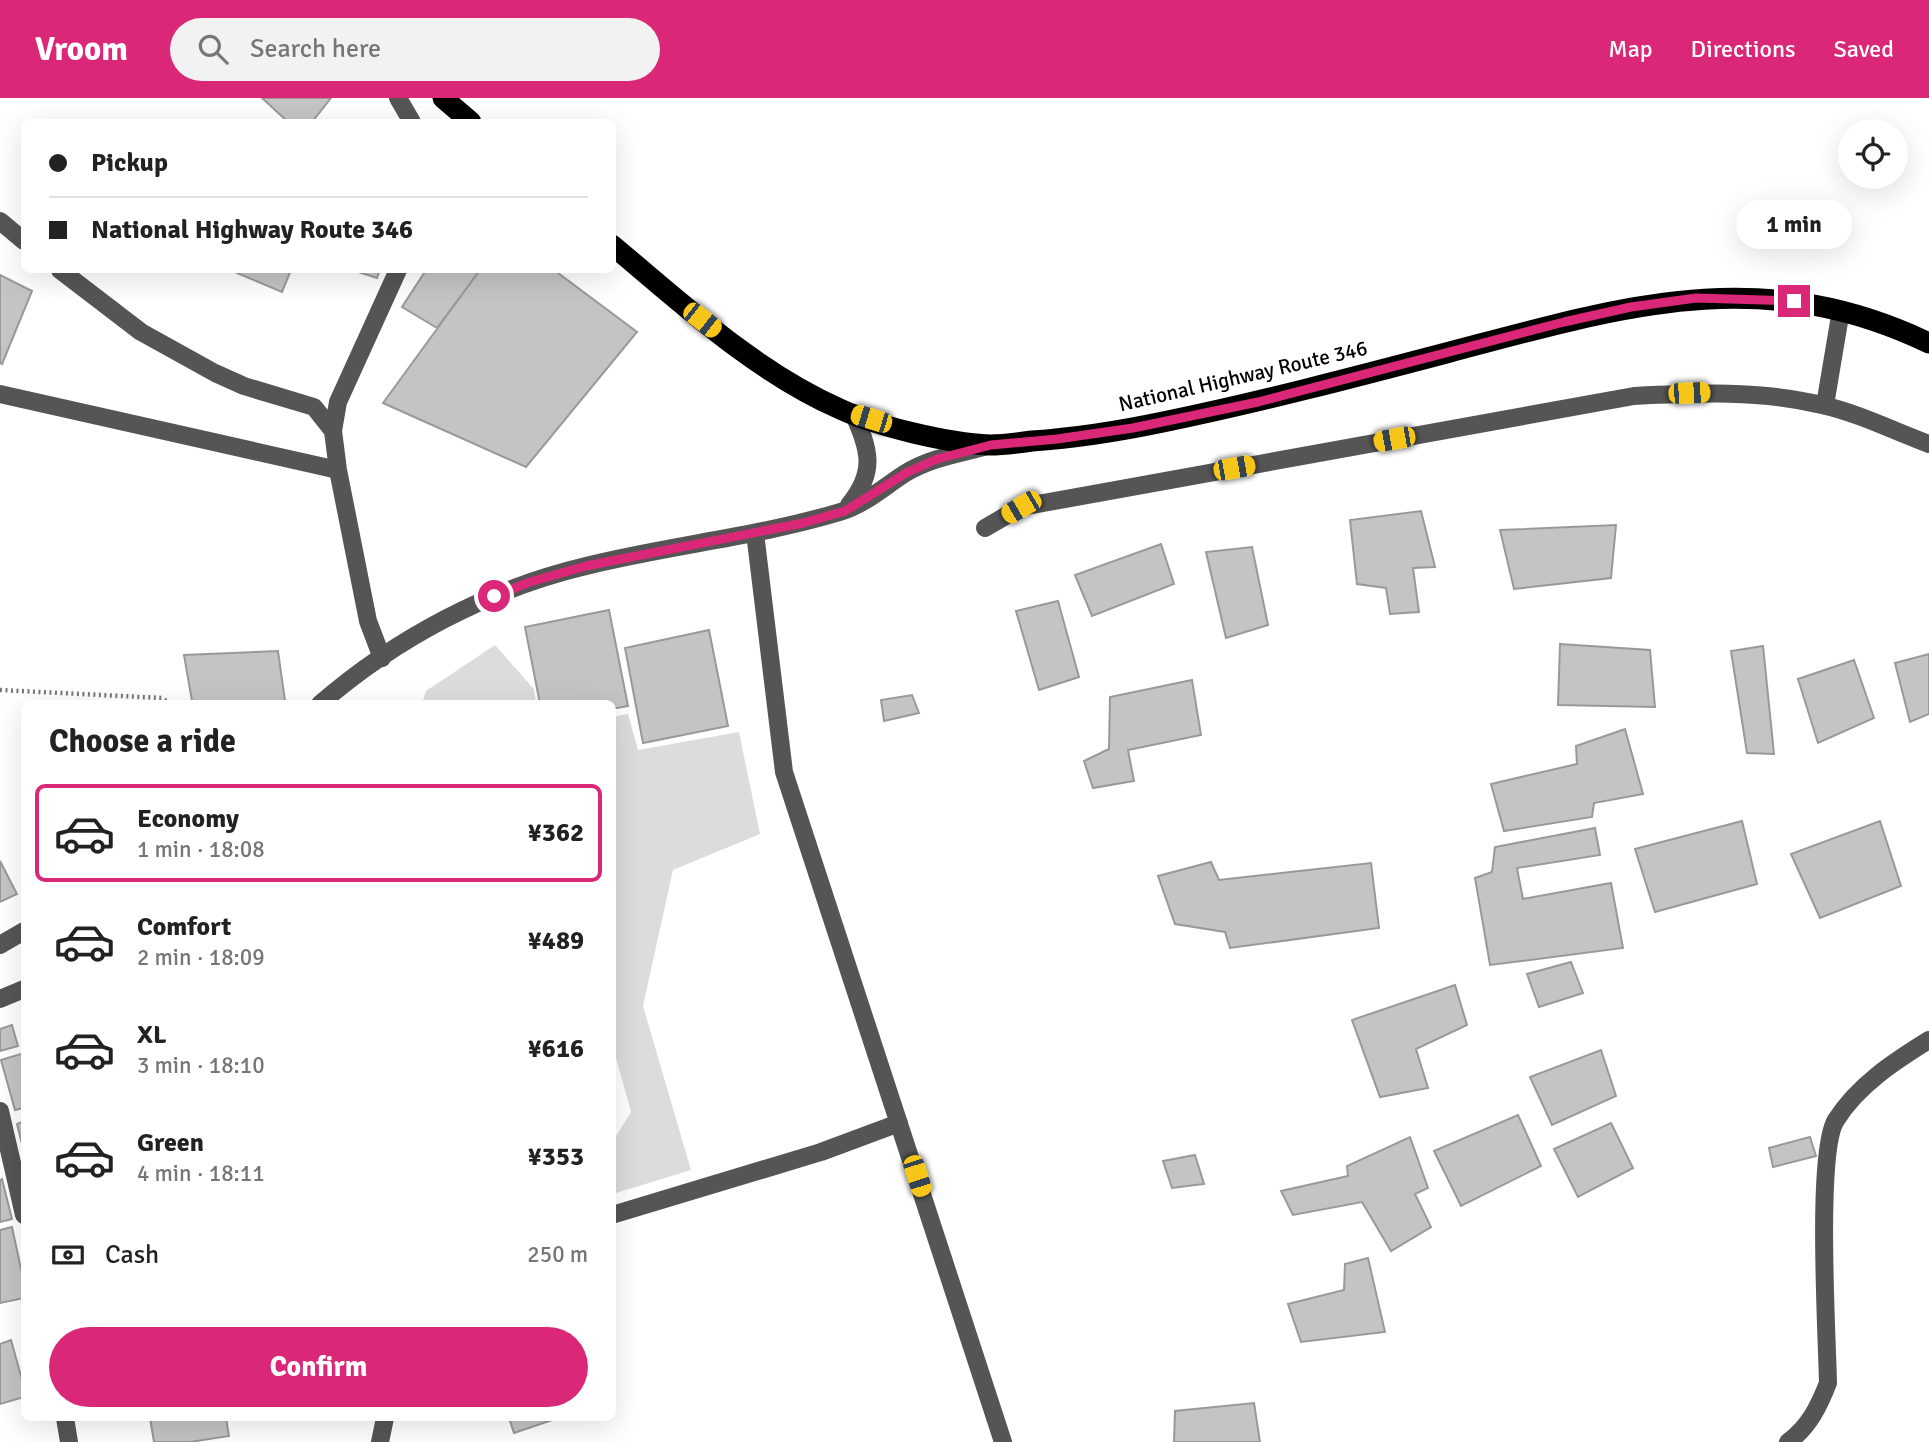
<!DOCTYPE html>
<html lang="en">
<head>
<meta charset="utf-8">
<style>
  :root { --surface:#fff; --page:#f2f2f2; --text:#222; --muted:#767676; --line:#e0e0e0; --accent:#db2777 }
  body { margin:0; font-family:Signika,sans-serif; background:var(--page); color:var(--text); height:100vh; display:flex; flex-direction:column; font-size:26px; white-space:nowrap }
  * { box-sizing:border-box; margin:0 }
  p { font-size:23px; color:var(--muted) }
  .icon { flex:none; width:38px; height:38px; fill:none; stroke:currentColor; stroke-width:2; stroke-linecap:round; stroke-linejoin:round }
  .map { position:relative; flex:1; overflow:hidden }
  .details { position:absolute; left:21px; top:602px; width:595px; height:721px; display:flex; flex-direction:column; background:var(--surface); border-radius:10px; box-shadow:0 7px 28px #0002 }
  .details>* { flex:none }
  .guide { position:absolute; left:21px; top:21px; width:595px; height:154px; border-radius:10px; box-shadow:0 7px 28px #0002; display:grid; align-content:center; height:154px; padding:0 28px; background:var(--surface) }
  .controls { position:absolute; left:1838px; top:21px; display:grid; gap:14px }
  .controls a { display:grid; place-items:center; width:70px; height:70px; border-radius:50%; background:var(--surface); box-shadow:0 7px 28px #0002; font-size:35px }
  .end { position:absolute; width:32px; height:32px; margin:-16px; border:9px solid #db2777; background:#fff; box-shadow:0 0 0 4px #fff }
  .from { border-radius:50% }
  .bubble { position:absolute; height:49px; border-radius:24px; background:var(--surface); box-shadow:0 7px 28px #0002; font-size:23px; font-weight:800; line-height:49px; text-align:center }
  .car { position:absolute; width:21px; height:42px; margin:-21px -10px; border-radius:9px; box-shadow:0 0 5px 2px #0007; background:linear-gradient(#f5c518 24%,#345 0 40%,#f5c518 0 76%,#345 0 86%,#f5c518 0) }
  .guide b { display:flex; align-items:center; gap:24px; height:66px; font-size:26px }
  .guide b+b { border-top:2px solid var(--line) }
  .guide i { width:18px; height:18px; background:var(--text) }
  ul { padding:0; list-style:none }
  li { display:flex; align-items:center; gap:21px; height:98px; margin:0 14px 10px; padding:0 14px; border:4px solid transparent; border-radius:10px }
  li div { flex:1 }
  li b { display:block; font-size:26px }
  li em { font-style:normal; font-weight:800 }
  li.current { border-color:var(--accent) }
  li>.icon { width:63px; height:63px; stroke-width:1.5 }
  h2 { padding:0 28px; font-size:32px; line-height:84px }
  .pay { display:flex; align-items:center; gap:18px; height:77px; padding:0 28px; font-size:26px }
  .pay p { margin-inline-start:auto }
  .button { display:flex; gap:14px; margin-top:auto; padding:14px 28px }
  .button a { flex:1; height:80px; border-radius:42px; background:var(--accent); color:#fff; font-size:28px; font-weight:800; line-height:80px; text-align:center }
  header { display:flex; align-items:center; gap:42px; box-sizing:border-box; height:98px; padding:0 35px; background:var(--accent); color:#fff }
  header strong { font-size:33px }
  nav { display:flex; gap:38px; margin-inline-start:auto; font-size:24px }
  .search { width:490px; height:63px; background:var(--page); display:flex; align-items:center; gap:18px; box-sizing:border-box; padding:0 24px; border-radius:38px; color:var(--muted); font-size:26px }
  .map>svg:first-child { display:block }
</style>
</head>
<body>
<header>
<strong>Vroom</strong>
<div class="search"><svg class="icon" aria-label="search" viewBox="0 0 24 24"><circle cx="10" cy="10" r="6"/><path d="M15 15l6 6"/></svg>Search here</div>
<nav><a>Map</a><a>Directions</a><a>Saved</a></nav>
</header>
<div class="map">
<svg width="1929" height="1344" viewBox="0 0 1929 1344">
  <rect width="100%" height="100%" fill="#fff"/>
  <path fill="#dcdcdc" d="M495 547 534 591 536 605H422L426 593Z
    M628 616 638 652 739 634 760 736 673 772 643 908 691 1072 613 1096V1043L631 1014 613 949 612 619Z"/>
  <path fill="#c4c4c4" stroke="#999" stroke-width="2" d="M262 0H331L312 24H288Z
    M230 172H291L282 194Z
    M352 172H380L377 180Z
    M426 172H480L437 230 402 209Z
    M480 172H554L637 234 526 369 383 305Z
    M0 177 32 193 2 266 0 265Z
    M1421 413 1435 469 1413 470 1419 514 1390 516 1386 490 1357 486 1350 422Z
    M1616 427 1611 480 1514 491 1500 432Z
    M1161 446 1174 486 1092 518 1075 477Z
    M1252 449 1268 527 1226 540 1206 454Z
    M1058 503 1079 579 1039 592 1016 513Z
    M609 512 628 608 612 611V606H540L525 529Z
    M709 532 728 628 643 645 625 550Z
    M1560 546 1650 552 1655 609 1558 607Z
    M1763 548 1774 656 1747 655 1731 553Z
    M278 553 285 603H192L184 557Z
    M1929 556V616L1910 624 1895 565Z
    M1854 562 1874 620 1818 645 1798 581Z
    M1192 582 1201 637 1128 652 1134 683 1093 690 1084 663 1109 651 1110 599Z
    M912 597 919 615 884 623 881 602Z
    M1625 631 1643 696 1594 705 1592 719 1504 733 1491 686 1577 666 1576 648Z
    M1742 723 1757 786 1655 814 1635 751Z
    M1880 723 1901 788 1820 820 1791 756Z
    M1595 730 1600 757 1517 770 1523 801 1611 785 1623 850 1490 867 1475 780 1492 774 1495 749Z
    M0 763 17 796 0 804Z
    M1211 764 1219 782 1371 765 1379 830 1230 850 1225 834 1175 826 1158 778Z
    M1571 864 1583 895 1539 909 1527 876Z
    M1455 887 1467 927 1416 951 1428 990 1380 999 1352 922Z
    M12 927 18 948 0 953V931Z
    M1601 952 1616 998 1552 1027 1530 979Z
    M24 955V1010L15 1012 1 962Z
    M1518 1017 1541 1068 1461 1108 1434 1053Z
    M24 1023V1054L17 1026Z
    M1611 1025 1633 1070 1578 1099 1554 1051Z
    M1410 1039 1428 1090 1415 1096 1431 1129 1391 1153 1362 1104 1293 1117 1281 1093 1348 1078 1347 1068Z
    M1810 1039 1816 1058 1773 1069 1769 1050Z
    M1195 1057 1204 1086 1172 1090 1163 1063Z
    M2 1081 12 1121 0 1124V1082Z
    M12 1129 24 1185V1200L0 1205V1132Z
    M1368 1160 1385 1234 1301 1244 1288 1206 1344 1192 1345 1166Z
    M11 1242 24 1289V1299L0 1306V1246Z
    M1254 1305 1260 1344H1174L1175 1313Z
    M150 1320H226L229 1338 190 1344H154Z
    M509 1320H558L514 1335Z"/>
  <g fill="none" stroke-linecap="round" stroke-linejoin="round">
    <path stroke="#777" stroke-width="4.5" stroke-dasharray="2 3.5" stroke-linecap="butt" d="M0 592 162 600 171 606"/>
    <path stroke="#555" stroke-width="18" d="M398 0 412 24
      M0 123 24 143
      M60 172 141 234 215 275 244 288 314 309 333 333
      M0 296 338 372
      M1825 307 1841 212
      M849 407C876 374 870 352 853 315
      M985 430 1021 409 1634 298C1697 295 1760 292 1822 307 1858 315 1894 333 1929 346
      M755 435 784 674 1003 1344
      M382 560 368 523 338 372 333 333 338 304 398 172
      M320 606C396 540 489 491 586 468 670 447 757 439 840 414 864 407 884 389 904 376 928 361 956 356 984 349
      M0 847 24 833
      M0 901 24 891
      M0 1013 24 1117
      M612 1117 821 1054 899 1025
      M65 1320 69 1344
      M380 1344 385 1320
      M1788 1344C1809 1329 1819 1308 1828 1285 1827 1237 1816 1053 1836 1022 1858 987 1895 963 1929 942"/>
    <path stroke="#000" stroke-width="21" d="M443 0 471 24
      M612 147C683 206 754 273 840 311 879 329 947 345 990 347 1003 347 1018 345 1032 343 1076 340 1120 333 1163 324 1260 304 1355 279 1450 254 1621 209 1760 164 1929 245"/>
  </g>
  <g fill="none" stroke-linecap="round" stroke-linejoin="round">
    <path stroke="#db2777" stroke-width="9" d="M494 498 530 484 586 468 803 425 845 413 906 375 937 361 991 347 1057 341 1133 330 1258 304 1564 224 1631 209 1696 200 1794 203"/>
  </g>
  <g text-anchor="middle" stroke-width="5" stroke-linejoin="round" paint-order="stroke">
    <g font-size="21" fill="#000" stroke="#fff">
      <text transform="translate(1243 278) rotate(-13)" y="7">National Highway Route 346</text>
    </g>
  </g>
</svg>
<div class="controls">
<a><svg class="icon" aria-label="locate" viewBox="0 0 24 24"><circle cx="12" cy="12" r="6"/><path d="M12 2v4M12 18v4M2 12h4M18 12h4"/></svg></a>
</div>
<i class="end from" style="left:494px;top:498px"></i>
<i class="end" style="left:1794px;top:203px"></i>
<div class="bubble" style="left:1736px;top:102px;width:116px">1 min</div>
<i class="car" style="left:702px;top:222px;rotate:128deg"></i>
<i class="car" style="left:1689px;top:295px;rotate:88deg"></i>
<i class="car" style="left:871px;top:321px;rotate:287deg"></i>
<i class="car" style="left:1394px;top:341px;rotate:260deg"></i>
<i class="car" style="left:1234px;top:370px;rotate:80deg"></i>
<i class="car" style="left:1021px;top:409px;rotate:240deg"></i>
<i class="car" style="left:917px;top:1078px;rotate:162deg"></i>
<div class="guide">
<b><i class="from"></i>Pickup</b>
<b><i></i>National Highway Route 346</b>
</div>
<section class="details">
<h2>Choose a ride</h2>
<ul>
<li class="current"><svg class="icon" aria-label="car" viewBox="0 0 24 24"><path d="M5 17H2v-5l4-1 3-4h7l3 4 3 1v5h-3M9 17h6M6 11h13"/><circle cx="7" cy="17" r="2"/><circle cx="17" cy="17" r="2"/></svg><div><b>Economy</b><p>1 min · 18:08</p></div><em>¥362</em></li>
<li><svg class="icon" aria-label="car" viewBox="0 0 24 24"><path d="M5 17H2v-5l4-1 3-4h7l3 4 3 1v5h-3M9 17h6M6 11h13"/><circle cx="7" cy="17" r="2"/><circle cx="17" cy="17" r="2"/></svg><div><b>Comfort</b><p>2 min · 18:09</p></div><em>¥489</em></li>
<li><svg class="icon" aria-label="car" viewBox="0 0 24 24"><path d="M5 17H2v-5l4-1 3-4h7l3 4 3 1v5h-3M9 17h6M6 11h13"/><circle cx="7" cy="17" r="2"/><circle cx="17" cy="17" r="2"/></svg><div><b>XL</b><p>3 min · 18:10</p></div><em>¥616</em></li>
<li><svg class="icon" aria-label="car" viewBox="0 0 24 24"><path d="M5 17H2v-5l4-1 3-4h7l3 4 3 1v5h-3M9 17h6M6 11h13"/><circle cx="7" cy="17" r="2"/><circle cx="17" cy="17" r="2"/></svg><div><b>Green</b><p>4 min · 18:11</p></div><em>¥353</em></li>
</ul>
<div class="pay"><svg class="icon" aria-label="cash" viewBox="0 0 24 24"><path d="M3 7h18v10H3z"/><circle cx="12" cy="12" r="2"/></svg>Cash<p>250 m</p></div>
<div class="button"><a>Confirm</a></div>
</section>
</div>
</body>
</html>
